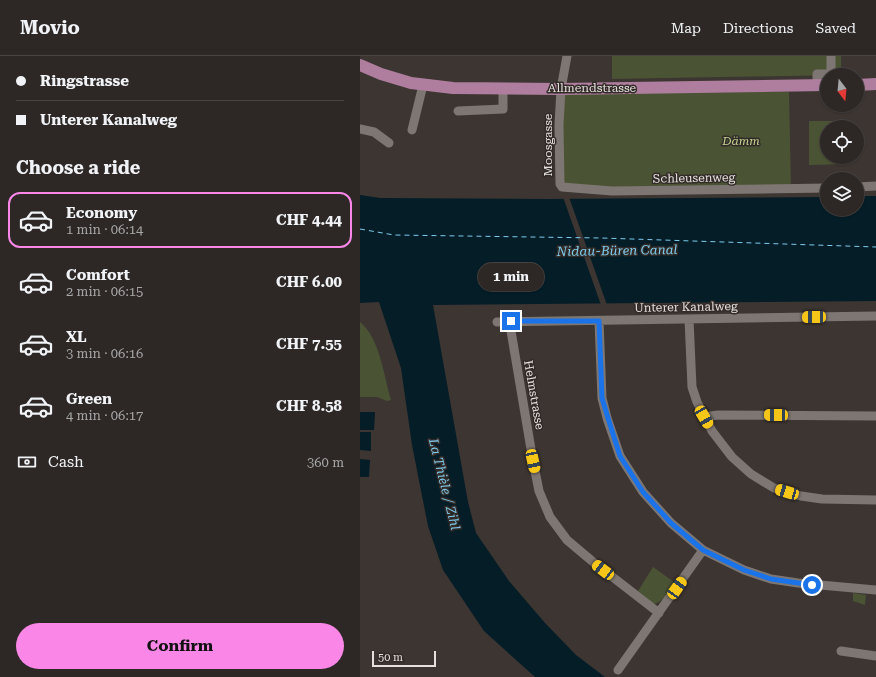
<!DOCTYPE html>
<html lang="en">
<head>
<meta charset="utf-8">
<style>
  :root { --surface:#2d2826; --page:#35302e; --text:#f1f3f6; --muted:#a7a6a7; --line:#484443; --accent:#fa87e7 }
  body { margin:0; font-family:"Roboto Serif",serif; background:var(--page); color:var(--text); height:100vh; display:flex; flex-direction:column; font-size:15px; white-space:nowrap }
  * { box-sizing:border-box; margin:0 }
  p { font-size:13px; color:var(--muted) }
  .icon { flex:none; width:22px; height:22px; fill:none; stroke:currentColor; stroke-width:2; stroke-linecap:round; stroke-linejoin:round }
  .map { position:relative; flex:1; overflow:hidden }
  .panel { display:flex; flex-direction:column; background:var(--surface); width:360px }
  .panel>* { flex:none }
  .banner { display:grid; align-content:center; height:88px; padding:0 16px; background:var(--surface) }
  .needle { width:26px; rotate:164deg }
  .fabs { position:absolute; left:460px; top:12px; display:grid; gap:8px }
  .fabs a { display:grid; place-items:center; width:44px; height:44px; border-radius:50%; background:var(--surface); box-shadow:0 1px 3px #0004,0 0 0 1px var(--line); font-size:20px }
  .scale { position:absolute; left:12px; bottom:10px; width:64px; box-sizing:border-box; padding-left:4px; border:2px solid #e5e0de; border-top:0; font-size:11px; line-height:14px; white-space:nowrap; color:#e5e0de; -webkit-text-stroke:3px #322b28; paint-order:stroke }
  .end { position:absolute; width:18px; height:18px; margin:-9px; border:5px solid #1a73e8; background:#fff; box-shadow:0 0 0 2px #fff }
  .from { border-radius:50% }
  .bubble { position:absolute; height:28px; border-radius:14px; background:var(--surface); box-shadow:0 1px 3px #0004,0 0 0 1px var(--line); font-size:13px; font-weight:700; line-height:28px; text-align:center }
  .car { position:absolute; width:12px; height:24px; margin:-12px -6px; border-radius:5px; box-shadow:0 0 3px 1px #0007; background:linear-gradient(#f5c518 24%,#345 0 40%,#f5c518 0 76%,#345 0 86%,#f5c518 0) }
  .banner b { display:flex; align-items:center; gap:14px; height:38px; font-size:15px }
  .banner b+b { border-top:1px solid var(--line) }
  .banner i { width:10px; height:10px; background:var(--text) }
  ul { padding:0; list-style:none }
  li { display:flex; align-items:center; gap:12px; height:56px; margin:0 8px 6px; padding:0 8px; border:2px solid transparent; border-radius:12px }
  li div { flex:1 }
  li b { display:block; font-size:15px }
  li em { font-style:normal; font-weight:700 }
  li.selected { border-color:var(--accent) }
  li>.icon { width:36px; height:36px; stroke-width:1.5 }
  h2 { padding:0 16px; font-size:18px; line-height:48px }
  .pay { display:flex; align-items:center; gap:10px; height:44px; padding:0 16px; font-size:15px }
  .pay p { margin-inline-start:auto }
  .primary-button { display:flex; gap:8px; margin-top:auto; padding:8px 16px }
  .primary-button a { flex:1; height:46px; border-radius:24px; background:var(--accent); color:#111; font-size:16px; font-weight:700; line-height:46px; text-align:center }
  header { display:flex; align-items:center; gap:24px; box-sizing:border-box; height:56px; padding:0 20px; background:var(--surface); border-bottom:1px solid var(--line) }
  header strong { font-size:19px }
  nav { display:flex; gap:22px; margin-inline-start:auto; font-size:14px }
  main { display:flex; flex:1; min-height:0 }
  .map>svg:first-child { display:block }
</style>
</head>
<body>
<header>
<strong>Movio</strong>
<nav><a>Map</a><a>Directions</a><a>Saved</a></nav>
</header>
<main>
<section class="panel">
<div class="banner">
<b><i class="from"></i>Ringstrasse</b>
<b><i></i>Unterer Kanalweg</b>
</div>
<h2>Choose a ride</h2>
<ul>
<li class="selected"><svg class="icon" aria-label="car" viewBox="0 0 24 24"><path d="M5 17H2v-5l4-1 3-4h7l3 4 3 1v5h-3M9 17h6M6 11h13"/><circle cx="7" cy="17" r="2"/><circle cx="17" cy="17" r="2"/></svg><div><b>Economy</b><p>1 min · 06:14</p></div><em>CHF 4.44</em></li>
<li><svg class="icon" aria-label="car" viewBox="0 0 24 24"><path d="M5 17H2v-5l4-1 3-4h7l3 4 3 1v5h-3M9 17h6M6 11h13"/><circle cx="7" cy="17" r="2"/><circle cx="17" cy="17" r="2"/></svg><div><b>Comfort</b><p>2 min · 06:15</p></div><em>CHF 6.00</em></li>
<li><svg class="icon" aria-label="car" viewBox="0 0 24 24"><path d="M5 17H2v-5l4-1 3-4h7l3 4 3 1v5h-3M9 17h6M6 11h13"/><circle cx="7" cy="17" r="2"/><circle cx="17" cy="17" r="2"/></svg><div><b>XL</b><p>3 min · 06:16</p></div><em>CHF 7.55</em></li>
<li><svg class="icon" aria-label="car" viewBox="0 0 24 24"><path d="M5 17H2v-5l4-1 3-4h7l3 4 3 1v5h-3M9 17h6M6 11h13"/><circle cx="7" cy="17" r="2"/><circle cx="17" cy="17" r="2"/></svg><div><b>Green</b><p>4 min · 06:17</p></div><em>CHF 8.58</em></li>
</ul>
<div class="pay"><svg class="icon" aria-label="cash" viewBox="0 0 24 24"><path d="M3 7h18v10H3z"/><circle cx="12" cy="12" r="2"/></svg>Cash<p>360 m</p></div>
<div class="primary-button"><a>Confirm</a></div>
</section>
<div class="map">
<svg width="516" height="621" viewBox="0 0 516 621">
  <rect width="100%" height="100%" fill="#3c3532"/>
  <path fill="#4b5335" d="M252 0H481V19L252 23Z
    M429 36 431 133 253 132 200 128 201 37Z
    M449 65H488V71H467V101H488V108L449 109Z
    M0 266C20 282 24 321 31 344L27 345 17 341H0Z
    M293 511 314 526C309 534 304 546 294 548L278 535Z
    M493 537 506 539 505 549 493 545Z"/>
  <path fill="#041d27" d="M0 139 20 142 186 143 467 141V153H497V140H516V245L73 249 108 446 116 477 149 525 185 567 216 599 245 621H175L124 575 83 514 68 470 52 389 41 312 19 246 0 247Z
    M0 356H15L14 374H0Z
    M0 376H11V395L0 394Z
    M0 403 10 404 9 421H0Z"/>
  <path fill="#3c3532" d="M203 141H209L247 249H241Z"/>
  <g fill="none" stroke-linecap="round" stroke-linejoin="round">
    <path stroke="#7ecdef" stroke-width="1" stroke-dasharray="5 4" stroke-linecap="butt" d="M0 173 34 179 241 182 516 191"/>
    <path stroke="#7e7672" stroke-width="9" d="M207 0 201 33 199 69 200 128 202 131 252 135 467 132
      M457 29V18H471V0
      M98 55 143 53V32
      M0 73 14 76 29 87
      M52 74 63 29
      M497 131 516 130
      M329 263 332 331 337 346 352 375 372 401 391 418 414 432 441 440 462 443 516 444
      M151 265V275L173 405 179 435 190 461 207 484 232 505 299 557
      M239 265 242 342 247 362 260 400 283 436 311 467 343 494 384 514 411 523 438 527 516 534
      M137 266 516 260
      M344 361 358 359 516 360
      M481 595 516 600
      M258 614 343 494"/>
    <path stroke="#af7e9e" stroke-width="12" d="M0 9 21 18 51 27 93 32 201 33 467 29
      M497 29 516 28"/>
  </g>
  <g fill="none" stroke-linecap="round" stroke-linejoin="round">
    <path stroke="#1a73e8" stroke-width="5" d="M151 265H239L242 342 248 362 260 400 283 436 311 467 343 494 384 514 411 523 452 529"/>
  </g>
  <g text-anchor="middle" stroke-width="3" stroke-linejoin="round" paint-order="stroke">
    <g font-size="12" fill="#e5e0de" stroke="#322b28">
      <text x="232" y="36">Allmendstrasse</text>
      <text transform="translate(188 89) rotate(-90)" y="4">Moosgasse</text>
      <text transform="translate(334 122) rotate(-1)" y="4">Schleusenweg</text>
      <text transform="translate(326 251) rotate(-1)" y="4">Unterer Kanalweg</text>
      <text transform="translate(174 339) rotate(80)" y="4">Helmstrasse</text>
    </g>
    <g font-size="12" font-style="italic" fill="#c3d591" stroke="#322b28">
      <text x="381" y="89">Dämm</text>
    </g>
    <g font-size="13" font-style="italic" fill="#7ecdef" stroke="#322b28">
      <text transform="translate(257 194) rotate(-1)" y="5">Nidau-Büren Canal</text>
      <text transform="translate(85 428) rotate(76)" y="5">La Thièle / Zihl</text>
    </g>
  </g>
</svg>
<div class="fabs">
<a><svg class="needle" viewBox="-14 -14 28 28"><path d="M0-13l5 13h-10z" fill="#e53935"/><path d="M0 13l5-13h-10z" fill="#a7a6a7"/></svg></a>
<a><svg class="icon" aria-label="locate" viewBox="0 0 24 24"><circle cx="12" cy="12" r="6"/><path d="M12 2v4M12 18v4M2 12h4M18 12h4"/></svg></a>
<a><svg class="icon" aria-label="layers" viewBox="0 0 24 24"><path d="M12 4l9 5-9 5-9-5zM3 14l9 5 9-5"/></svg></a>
</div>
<div class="scale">50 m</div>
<i class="end from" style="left:452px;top:529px"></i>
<i class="end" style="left:151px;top:265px"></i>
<div class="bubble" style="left:118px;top:207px;width:66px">1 min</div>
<i class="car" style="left:454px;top:261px;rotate:269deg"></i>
<i class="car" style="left:416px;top:359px;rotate:271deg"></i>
<i class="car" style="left:344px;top:361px;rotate:150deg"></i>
<i class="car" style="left:173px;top:405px;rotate:168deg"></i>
<i class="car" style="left:427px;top:436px;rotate:286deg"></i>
<i class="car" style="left:243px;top:514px;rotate:307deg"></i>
<i class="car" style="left:317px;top:532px;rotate:35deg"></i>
</div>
</main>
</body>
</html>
